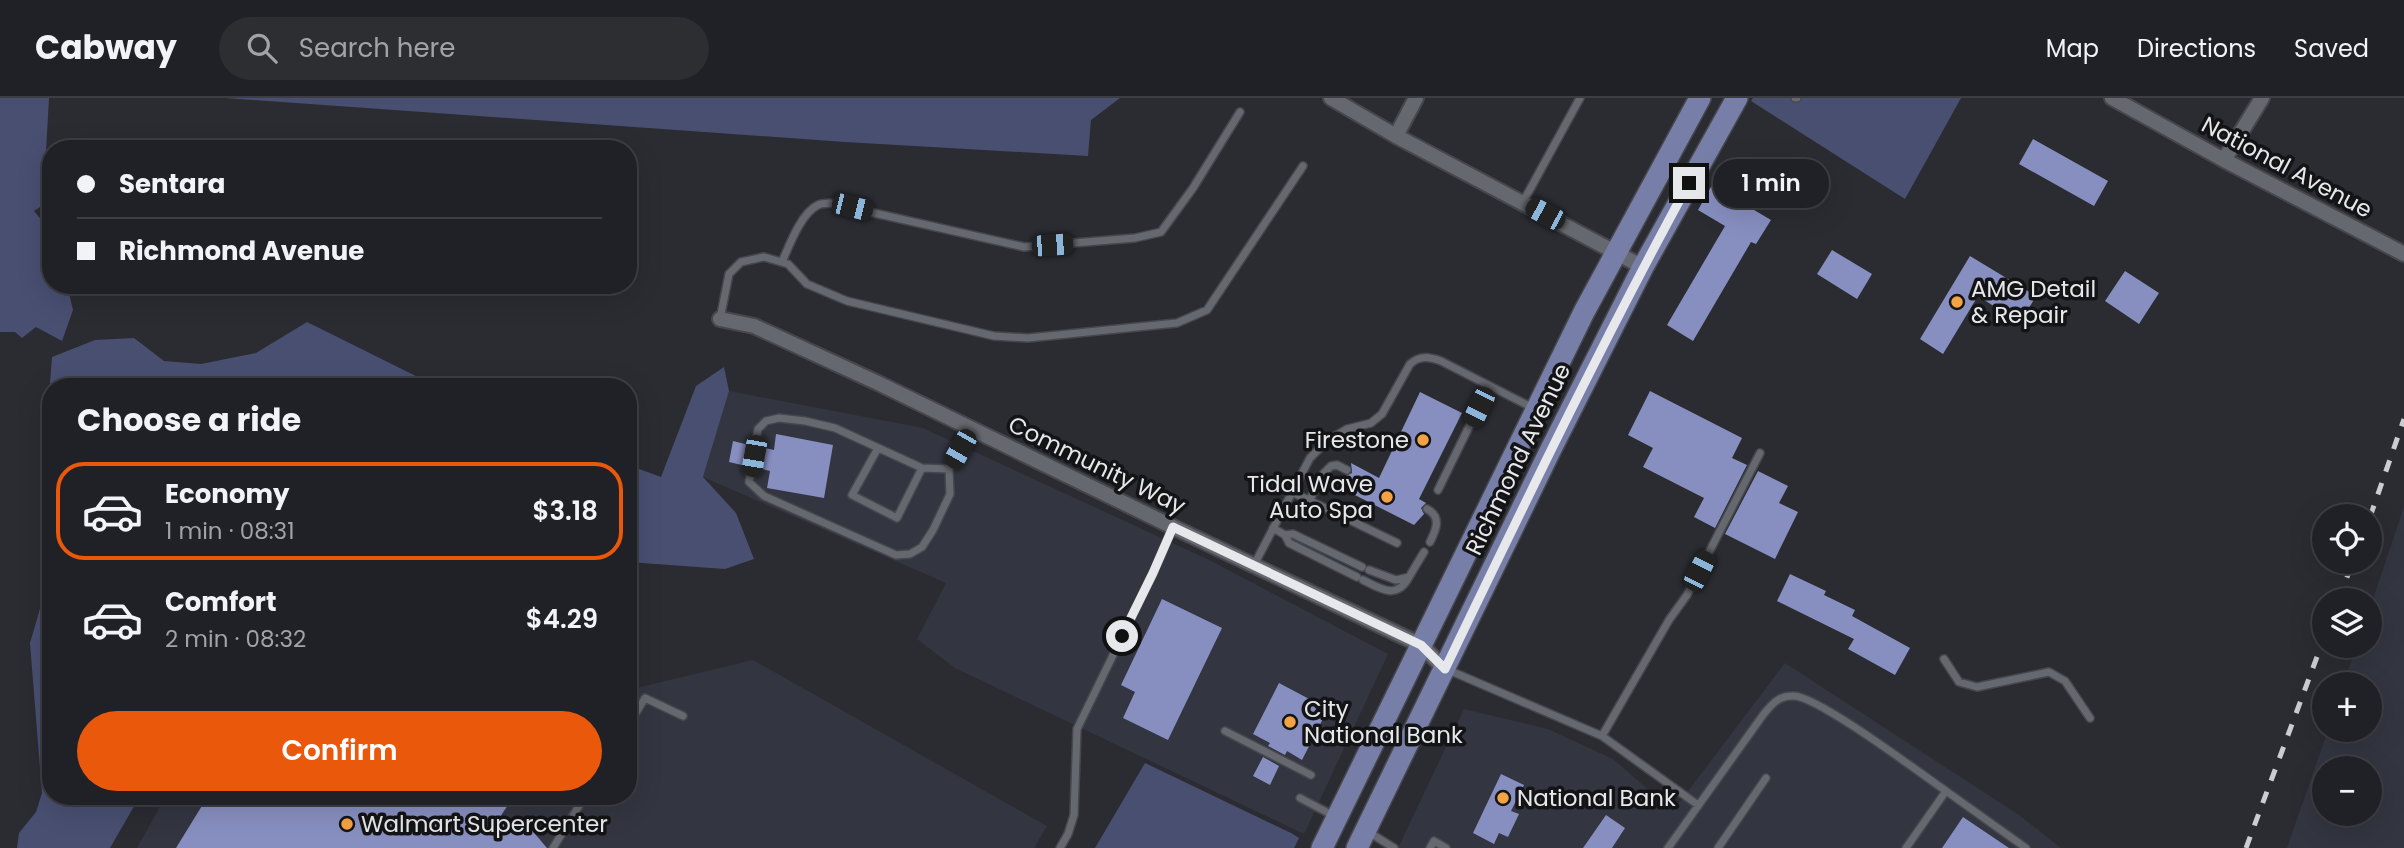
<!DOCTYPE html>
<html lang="en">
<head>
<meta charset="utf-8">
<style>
  :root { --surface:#202126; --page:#2d2e32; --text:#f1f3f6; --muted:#a2a3a7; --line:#3d3e43; --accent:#ea580c }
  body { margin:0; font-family:Poppins,sans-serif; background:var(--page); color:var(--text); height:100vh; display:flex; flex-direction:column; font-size:26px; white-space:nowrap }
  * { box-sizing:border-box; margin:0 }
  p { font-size:23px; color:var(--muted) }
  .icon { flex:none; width:38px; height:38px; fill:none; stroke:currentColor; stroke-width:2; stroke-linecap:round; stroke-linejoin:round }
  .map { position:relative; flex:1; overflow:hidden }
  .panel { position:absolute; left:42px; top:280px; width:595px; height:427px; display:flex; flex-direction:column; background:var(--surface); border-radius:28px; box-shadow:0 7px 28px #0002,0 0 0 2px var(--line) }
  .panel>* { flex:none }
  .guide { position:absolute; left:42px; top:42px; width:595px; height:154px; border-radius:28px; box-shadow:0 7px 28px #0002,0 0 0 2px var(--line); display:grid; align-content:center; height:154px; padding:0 35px; background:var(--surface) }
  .fabs { position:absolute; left:2312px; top:406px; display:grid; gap:14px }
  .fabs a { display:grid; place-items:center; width:70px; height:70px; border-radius:50%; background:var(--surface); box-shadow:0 7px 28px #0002,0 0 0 2px var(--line); font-size:35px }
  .end { position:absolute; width:32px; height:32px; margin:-16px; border:9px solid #e7e8ec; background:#111; box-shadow:0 0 0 4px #111 }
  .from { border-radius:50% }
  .bubble { position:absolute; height:49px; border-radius:24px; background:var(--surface); box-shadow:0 7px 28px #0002,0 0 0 2px var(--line); font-size:23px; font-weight:600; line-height:49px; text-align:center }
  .car { position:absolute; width:21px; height:42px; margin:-21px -10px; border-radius:9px; box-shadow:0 0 5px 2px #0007; background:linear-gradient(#222 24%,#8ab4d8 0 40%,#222 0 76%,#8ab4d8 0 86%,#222 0) }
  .guide b { display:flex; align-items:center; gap:24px; height:66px; font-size:26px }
  .guide b+b { border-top:2px solid var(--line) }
  .guide i { width:18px; height:18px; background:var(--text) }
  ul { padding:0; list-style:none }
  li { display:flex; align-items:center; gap:21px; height:98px; margin:0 14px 10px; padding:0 21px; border:4px solid transparent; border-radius:28px }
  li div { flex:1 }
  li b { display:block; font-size:26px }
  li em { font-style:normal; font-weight:600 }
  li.on { border-color:var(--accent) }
  li>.icon { width:63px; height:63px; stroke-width:1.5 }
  h2 { padding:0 35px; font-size:32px; line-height:84px }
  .action { display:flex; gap:14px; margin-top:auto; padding:14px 35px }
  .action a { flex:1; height:80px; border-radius:42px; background:var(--accent); color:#fff; font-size:28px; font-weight:600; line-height:80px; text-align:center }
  header { display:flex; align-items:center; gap:42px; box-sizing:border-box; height:98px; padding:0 35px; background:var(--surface); border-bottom:2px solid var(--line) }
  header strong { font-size:33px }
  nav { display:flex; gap:38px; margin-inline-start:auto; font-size:24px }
  .search { width:490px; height:63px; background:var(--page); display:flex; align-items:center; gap:18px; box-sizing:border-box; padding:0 24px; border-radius:38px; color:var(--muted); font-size:26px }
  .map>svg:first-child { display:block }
</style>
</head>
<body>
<header>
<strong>Cabway</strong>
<div class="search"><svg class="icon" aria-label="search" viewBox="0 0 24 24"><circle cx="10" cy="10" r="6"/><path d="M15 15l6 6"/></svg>Search here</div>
<nav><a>Map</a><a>Directions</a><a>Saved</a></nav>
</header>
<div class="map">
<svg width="2404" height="750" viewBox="0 0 2404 750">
  <rect width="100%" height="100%" fill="#2b2c32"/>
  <path fill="#333540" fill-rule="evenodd" d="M729 293 923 330 1207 461 1388 556 1304 736 955 570 917 541 946 485 703 379Z
    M2404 409V750H2287L2328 632H2370V586H2343L2357 548H2370V510ZM2324 670H2370V716H2324Z
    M753 562 1047 728 1034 750H137L166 698H628V592Z
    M1785 565 2019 717 2061 750H1398L1464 611 1548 631 1613 661 1673 713Z"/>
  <path fill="#494f71" d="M0 0H49L43 107 34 113 43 124 51 123V187H67L73 212 62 243 36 229 22 240 15 234H0Z
    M225 0H1120L1091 22 1088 58 845 44Z
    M1753 0H1961L1905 101 1751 3Z
    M307 224 438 289H51V320L49 299 52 259 95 242 134 240 164 263 201 266 256 255Z
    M724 269 729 293 703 379 736 415 754 461 725 471 628 464V367L661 379 696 288Z
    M51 473V698H140L110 750H17L19 735 36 714 42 695 30 545Z
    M1145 665 1291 735 1299 740 1294 750H1095Z"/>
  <path fill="#878fc0" d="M2033 41 2108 83 2094 108 2019 66Z
    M1712 87 1771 122 1756 146 1751 144 1693 243 1667 227 1725 128 1698 112Z
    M1832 152 1872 176 1857 201 1817 176Z
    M1970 158 2036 198 2020 225 1978 198 1943 256 1920 241Z
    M2125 173 2159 195 2139 226 2105 203Z
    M1650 293 1742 340 1732 360 1747 367 1715 430 1694 419 1704 400 1643 369 1653 350 1628 337Z
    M1420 294 1462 315 1419 401 1426 405 1421 410 1424 416 1414 427 1343 391 1347 381 1343 379 1352 375 1351 365 1379 380Z
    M776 336 833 347 824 400 767 390 770 373 758 370 761 349 774 352Z
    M733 343 749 347 746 368 729 364Z
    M1758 373 1788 388 1779 405 1798 414 1775 461 1725 436Z
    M1790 476 1826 493 1824 497 1855 512 1852 518 1910 550 1895 577 1848 551 1854 541 1777 503Z
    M1162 501 1222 530 1168 642 1123 620 1135 594 1121 587Z
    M1279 585 1328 611 1302 662 1287 653 1285 657 1268 648 1270 645 1253 636Z
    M1263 659 1279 668 1270 687 1253 678Z
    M1501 676 1524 687 1511 713 1519 716 1508 739 1499 735 1494 746 1473 735Z
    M208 698H514L498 722 515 734 530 730 547 750H176Z
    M1606 717 1625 730 1612 750H1583Z
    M1963 719 2009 750H1942Z"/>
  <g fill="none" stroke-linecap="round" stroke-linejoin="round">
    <g stroke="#46474c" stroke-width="10">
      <path id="service" d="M1795 0H1797
        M1523 104 1580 0
        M782 164C789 148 801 115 818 107 822 105 826 106 830 105L1024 149 1135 140 1161 134 1193 90 1240 14
        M720 221 729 176 741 164 764 159 788 166 807 186 847 203 994 238 1028 240 1177 225 1207 212 1303 68
        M878 350 852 397 897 420 922 370
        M949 371 950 396 933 432 922 449 910 456 896 457 764 398 749 384 758 331 766 323 779 320 805 323 835 330 922 370 949 371 972 331
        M1438 392 1489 288
        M1292 394 1397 445
        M1309 403 1324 375 1331 368 1337 367 1347 372
        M1427 411C1442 419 1436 432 1430 444
        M1273 430 1285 437 1289 445 1357 479
        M1285 437 1293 436 1362 469
        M1254 467 1310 360 1327 343 1347 331 1371 325 1382 316 1410 266C1420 257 1429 259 1441 263L1533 310
        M1369 472 1396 482 1409 479 1424 454
        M1363 482C1381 491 1397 502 1409 479
        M1944 561 1959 584 1977 589 2049 574 2065 583 2090 620
        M1446 571 1602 638 1698 707
        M628 628 645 600 683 618
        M1225 633 1311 677
        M1602 638 1669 522 1687 497 1760 355
        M1946 693 2026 750
        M1300 700 1336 719
        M1367 733 1394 750
        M553 750 585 698
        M1060 750 1068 736 1074 717 1077 631 1153 475 1173 429
        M1430 750 1434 743 1446 750
        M1668 750 1763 617C1772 606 1779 597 1794 598 1819 599 1920 675 1946 693L1906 750
        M1718 750 1766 680"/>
    </g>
    <g stroke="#46474c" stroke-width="18">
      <path id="minor" d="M1331 0 1396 38 1643 169
        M2112 0 2224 62 2404 156
        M1396 38 1416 0
        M2224 62 2262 0
        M720 221 754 228 878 285 1173 429 1421 547 1445 571"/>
    </g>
    <g stroke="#46474c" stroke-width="24">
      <path id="primary" d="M1322 750 1584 214 1700 0
        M1357 750 1550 353 1643 169 1737 0"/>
    </g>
    <use href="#service" stroke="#66686f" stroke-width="7"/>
    <use href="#minor" stroke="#66686f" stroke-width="14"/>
    <use href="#primary" stroke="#777ea8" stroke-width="21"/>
    <path stroke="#cccdd1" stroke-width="5" stroke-dasharray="12 12" stroke-linecap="butt" d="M2370 419 2404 321
      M2338 502 2353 464
      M2246 750 2324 540"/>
  </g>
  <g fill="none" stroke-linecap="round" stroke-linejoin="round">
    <path stroke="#e7e8ec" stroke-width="9" d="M1122 538 1153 475 1173 429 1421 547 1445 571C1524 407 1602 244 1689 85"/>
  </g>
  <g fill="#f4a344" stroke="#141417" stroke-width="2.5">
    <circle cx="1957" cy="204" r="7"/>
    <circle cx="1423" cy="342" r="7"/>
    <circle cx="1387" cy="399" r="7"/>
    <circle cx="1290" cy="624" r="7"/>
    <circle cx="1503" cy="700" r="7"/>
    <circle cx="347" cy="726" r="7"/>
  </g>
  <g text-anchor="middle" stroke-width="7" stroke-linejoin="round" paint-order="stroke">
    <g font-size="23" fill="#e7e8ec" stroke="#141417">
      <text transform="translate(2287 69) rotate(28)" y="8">National Avenue</text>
      <text transform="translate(1518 361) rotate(-64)" y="8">Richmond Avenue</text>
      <text transform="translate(1097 367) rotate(26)" y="8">Community Way</text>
    </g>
    <g font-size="23" fill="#e7e8ec" stroke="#141417" text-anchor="start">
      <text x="1971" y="199">AMG Detail<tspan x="1971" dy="26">&amp; Repair</tspan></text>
      <text x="1409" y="350" text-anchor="end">Firestone</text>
      <text x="1373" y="394" text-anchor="end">Tidal Wave<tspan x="1373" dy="26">Auto Spa</tspan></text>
      <text x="1304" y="619">City<tspan x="1304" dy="26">National Bank</tspan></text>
      <text x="1517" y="708">National Bank</text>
      <text x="361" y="734">Walmart Supercenter</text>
    </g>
  </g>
</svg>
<div class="fabs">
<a><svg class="icon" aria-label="locate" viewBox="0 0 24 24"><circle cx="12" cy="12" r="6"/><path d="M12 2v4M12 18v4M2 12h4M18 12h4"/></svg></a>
<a><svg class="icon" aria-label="layers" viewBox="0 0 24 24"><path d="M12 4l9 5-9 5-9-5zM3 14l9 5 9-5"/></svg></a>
<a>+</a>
<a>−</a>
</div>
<i class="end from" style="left:1122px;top:538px"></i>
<i class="end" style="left:1689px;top:85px"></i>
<div class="bubble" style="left:1713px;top:61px;width:116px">1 min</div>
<i class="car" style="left:852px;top:109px;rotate:104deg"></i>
<i class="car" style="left:1545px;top:116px;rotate:298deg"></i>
<i class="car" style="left:1052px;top:147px;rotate:86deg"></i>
<i class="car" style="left:1479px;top:309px;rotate:206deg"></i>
<i class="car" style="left:960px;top:351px;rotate:210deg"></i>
<i class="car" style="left:754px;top:358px;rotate:190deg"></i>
<i class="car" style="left:1699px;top:473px;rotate:27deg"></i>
<div class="guide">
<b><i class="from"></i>Sentara</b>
<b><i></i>Richmond Avenue</b>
</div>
<section class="panel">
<h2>Choose a ride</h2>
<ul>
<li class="on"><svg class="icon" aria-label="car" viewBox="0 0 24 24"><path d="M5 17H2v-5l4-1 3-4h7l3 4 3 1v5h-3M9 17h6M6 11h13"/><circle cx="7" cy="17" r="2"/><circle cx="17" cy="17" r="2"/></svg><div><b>Economy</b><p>1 min · 08:31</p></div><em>$3.18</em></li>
<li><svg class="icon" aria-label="car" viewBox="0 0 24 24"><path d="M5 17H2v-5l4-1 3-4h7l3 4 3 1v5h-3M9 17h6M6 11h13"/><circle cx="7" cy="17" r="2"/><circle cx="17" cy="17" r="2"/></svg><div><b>Comfort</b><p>2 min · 08:32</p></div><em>$4.29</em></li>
</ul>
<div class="action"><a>Confirm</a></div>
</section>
</div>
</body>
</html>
